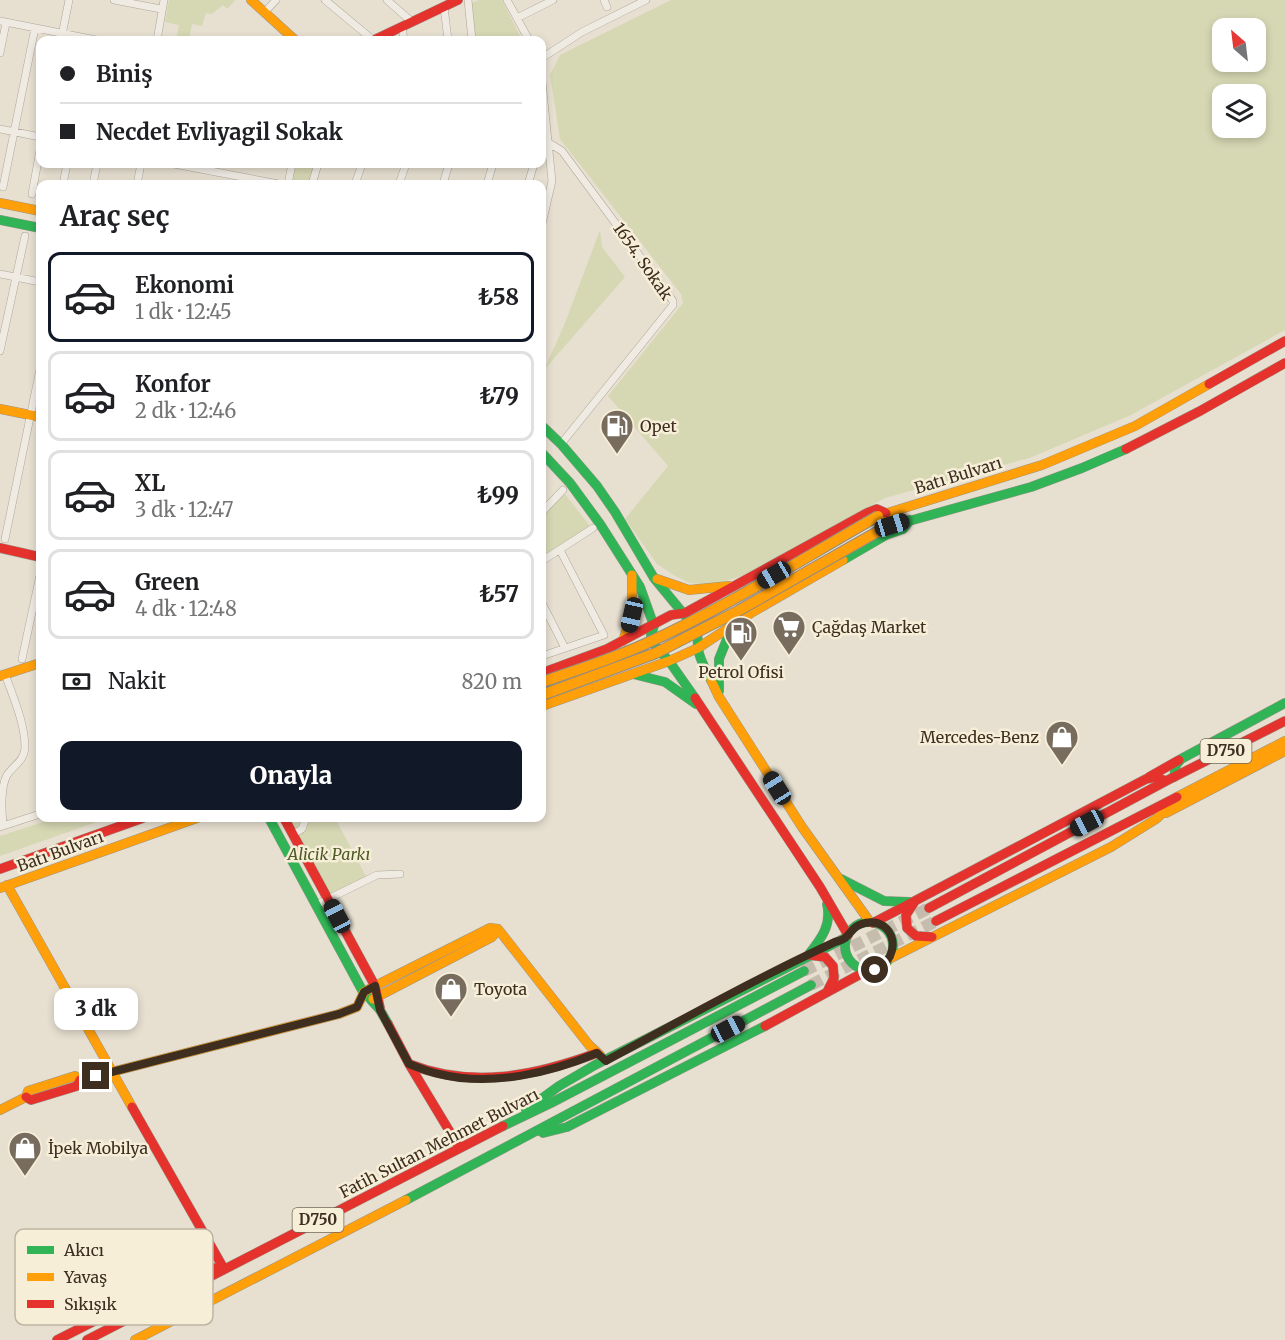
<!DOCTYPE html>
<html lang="tr">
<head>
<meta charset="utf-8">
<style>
  :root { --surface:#fff; --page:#f6f6f6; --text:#202124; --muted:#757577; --line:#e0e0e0; --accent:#111827 }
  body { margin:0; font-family:Merriweather,serif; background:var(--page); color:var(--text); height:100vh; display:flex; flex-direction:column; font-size:22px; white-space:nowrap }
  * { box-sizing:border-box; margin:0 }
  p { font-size:20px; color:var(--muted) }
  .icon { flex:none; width:33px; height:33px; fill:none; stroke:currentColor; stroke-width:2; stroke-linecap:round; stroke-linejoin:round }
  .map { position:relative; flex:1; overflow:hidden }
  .side { position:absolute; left:36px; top:180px; width:510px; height:642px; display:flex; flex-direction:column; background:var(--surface); border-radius:12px; box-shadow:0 3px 9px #0003 }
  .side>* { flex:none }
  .hud { position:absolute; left:36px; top:36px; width:510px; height:132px; border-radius:12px; box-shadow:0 3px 9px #0003; display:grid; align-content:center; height:132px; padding:0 24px; background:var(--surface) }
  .needle { width:39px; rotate:332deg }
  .fabs { position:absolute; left:1212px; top:18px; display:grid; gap:12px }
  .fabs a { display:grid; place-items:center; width:54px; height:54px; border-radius:12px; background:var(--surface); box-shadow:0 3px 9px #0003; font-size:30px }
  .end { position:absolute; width:27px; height:27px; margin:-14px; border:8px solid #3d2e20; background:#fff; box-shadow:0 0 0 3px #fff }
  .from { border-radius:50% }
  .bubble { position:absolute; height:42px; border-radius:12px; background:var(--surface); box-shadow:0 3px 9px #0003; font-size:20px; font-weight:800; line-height:42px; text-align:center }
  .car { position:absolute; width:18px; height:36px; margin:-18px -9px; border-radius:8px; box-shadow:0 0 4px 2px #0007; background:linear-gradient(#222 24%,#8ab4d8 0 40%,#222 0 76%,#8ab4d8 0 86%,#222 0) }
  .hud b { display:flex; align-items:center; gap:21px; height:57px; font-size:22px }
  .hud b+b { border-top:2px solid var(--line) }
  .hud i { width:15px; height:15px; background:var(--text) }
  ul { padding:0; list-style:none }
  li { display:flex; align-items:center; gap:18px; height:90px; margin:0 12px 9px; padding:0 12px; border:3px solid var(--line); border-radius:12px }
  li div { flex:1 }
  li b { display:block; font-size:22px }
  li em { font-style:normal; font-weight:800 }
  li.selected { border-color:var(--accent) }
  li>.icon { width:54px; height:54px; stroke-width:1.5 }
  h2 { padding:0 24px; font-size:27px; line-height:72px }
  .pay { display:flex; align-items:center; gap:15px; height:66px; padding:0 24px; font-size:22px }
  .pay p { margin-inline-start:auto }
  .cta { display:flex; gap:12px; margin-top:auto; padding:12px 24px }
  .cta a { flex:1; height:69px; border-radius:12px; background:var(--accent); color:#fff; font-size:24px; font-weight:800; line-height:69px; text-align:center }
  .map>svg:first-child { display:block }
</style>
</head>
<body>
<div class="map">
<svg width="1285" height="1340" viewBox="0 0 1285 1340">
  <rect width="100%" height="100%" fill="#e7e0d1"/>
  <path fill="#d6d7b3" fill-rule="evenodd" d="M169 0H234L235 1 227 9 223 5 212 14 206 13 202 26 192 24 189 40H176L179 25 165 22Z
    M479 0H502L522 40H474L470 4Z
    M671 0H1285V330L1131 415 1032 457 885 498 742 576 713 585 690 583 675 576 657 564 625 519 668 466 608 396 683 303 681 294 560 139 550 75 560 55ZM1222 28H1256V62H1222ZM1222 94H1256V128H1222Z
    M296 164H315L308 184H292Z
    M600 230 602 247 625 277 544 370 565 323Z
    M564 493 590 526 542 556V516Z
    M55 818H108L0 856V836Z
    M284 818H335L367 878 328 899Z"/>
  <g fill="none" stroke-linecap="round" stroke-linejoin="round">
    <path stroke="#c5bcae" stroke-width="12" stroke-dasharray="12 6" stroke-linecap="butt" d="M804 971 929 908
      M811 985 936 921"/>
    <g stroke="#ada599" stroke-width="8">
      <path id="street" d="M114 0 161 9
        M325 0 373 40
        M387 0 412 22
        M468 0 472 40
        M507 0 529 40
        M604 0 607 7
        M444 7 448 40
        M264 13 276 0
        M517 18 553 0
        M0 21 96 40
        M402 27 404 40
        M61 40 69 0
        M157 40 164 0
        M0 53 6 23
        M542 58 582 32 646 0
        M542 82 552 181 542 224
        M0 129 40 137
        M542 142 549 143 562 151 673 301V305L561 444
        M174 164 279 184
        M63 184 67 164
        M93 184 97 164
        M137 184 141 164
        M288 184 292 164
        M312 184 318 164
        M355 184 362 164
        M399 184 406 164
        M443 184 449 164
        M487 184 493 164
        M528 184 534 164
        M3 187 35 28
        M32 194 40 150
        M0 274 40 282
        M0 351 25 236
        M542 512 563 490
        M5 539 40 369
        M542 561 593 528
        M542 603 565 648
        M542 656 604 635 560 550
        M22 659 40 575
        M3 826C2 812 0 788 7 775 14 765 24 761 25 748 25 723 13 697 5 674
        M0 827 40 814
        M293 834 302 829 306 818
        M316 905 377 875 400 874"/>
    </g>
    <g stroke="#9c958a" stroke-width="10">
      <path id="fast" d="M0 220 40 228
        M542 426 561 444 597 486 615 512 654 578 696 629C699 636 697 641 698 648 699 659 706 670 711 680
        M542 453 570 483 600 524 640 587 654 626 651 635 656 647 669 661 695 698
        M884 528 1031 487 1082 468 1126 449
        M843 560 886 535 903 529 910 520
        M633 674 665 682 696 704
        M719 691V659L731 629
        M1174 777 1176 765 1181 759 1285 703
        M269 818 362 990 380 1010 388 1024
        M841 879 884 901 910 902
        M845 946a24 24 0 1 1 48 0a24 24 0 1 1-48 0Z
        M809 954C821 939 832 925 827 904
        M526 1110 559 1086 595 1065 847 937
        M503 1126 551 1103 804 971
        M543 1133 567 1127 765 1026
        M406 1200 811 985"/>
    </g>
    <g stroke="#9c958a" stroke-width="10">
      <path id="slow" d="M251 0 295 40
        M0 203 40 211
        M0 409 40 417
        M878 516 1042 465 1135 426 1209 384
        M657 579 689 590 729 586
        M623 641 632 615V575
        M0 676 40 663
        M711 680 719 697 802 827 870 922
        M542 706 669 661 698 648 751 613 843 560
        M1177 797 1285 741
        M1166 813 1285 751
        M7 885 132 1107
        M0 888 197 818
        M498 929 589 1045 600 1055
        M889 959 1111 847 1156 819 1170 806
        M373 999 492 937 498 929
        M0 1110 26 1097 28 1091 75 1076 80 1080 339 1014 357 1007 364 992 375 986 490 928 498 929
        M135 1340 406 1200"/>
    </g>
    <g stroke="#9c958a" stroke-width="10">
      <path id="jam" d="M374 40 458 0
        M1209 384 1285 341
        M1126 449 1200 411 1285 363
        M0 548 40 557
        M542 673 607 649 671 615 685 613 867 513 877 509 886 513
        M695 698 820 887 848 935
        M1149 777 1179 760
        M284 818 375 986 380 1008
        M0 869 143 818
        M915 901 906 915 907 928 916 936 932 937
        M929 908 1166 781 1285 721
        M936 921 1177 797
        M873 923 1146 779 1155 777 1166 781
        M809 955 825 957 833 966 834 978 827 992
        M388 1024 409 1064 459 1147
        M765 1026 868 970
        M409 1064C472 1089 535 1076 597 1053
        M26 1097 31 1100 77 1086 80 1080
        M132 1107 224 1269
        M57 1340 201 1267 224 1269
        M87 1340 503 1126"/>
    </g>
    <use href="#street" stroke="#efebe3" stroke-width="7"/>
    <use href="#fast" stroke="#30b455" stroke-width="9"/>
    <use href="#slow" stroke="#ff9f0a" stroke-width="9"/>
    <use href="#jam" stroke="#e5322d" stroke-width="9"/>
    <g stroke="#928b80" stroke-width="12" stroke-linecap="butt">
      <path id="slow-bridge" d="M542 682C577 670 612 659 645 644 725 608 802 559 878 516
        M542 695 656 653 738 611 884 528"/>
    </g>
    <use href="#slow-bridge" stroke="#ff9f0a" stroke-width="10"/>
  </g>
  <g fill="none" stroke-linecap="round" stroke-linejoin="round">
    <path stroke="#3d2e20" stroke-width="8" d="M96 1076 339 1014 357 1007 364 992 375 986 380 1010 409 1064C419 1068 429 1072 439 1074 491 1087 550 1073 597 1053L606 1061C681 1020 757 978 835 942 839 941 845 939 847 936 853 930 855 925 865 923 895 917 904 957 875 970"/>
  </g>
  <defs>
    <g id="fuel-pin" transform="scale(1.725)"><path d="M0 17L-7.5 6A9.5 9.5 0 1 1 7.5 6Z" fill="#786c5e" stroke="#f7eed8"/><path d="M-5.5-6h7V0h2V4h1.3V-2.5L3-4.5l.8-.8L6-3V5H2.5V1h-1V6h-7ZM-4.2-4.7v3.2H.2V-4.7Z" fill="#fff"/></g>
    <g id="supermarket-pin" transform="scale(1.725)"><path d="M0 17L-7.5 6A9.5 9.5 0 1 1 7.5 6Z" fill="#786c5e" stroke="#f7eed8"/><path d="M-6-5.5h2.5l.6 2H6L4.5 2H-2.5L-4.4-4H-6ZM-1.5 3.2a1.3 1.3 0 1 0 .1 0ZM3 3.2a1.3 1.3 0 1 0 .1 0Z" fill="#fff"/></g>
    <g id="shop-pin" transform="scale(1.725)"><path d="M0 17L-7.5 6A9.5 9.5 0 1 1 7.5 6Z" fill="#786c5e" stroke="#f7eed8"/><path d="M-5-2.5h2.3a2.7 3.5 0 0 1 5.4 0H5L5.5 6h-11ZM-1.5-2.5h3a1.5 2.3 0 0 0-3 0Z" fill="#fff"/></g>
  </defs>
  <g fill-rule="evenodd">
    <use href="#fuel-pin" x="617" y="426"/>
    <use href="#supermarket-pin" x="789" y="627"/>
    <use href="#fuel-pin" x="741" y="633"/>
    <use href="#shop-pin" x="1062" y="737"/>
    <use href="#shop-pin" x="451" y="989"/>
    <use href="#shop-pin" x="25" y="1148"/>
  </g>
  <g text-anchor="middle" stroke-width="5" stroke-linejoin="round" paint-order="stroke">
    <g fill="#f7eed8" stroke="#756857" stroke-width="1.5">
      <rect x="1200.5" y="739" width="51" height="24" rx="4.5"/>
      <rect x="292.5" y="1208" width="51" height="24" rx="4.5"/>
    </g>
    <g font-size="15" font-weight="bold" fill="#3d2e20">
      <text x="1226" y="756">D750</text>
      <text x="318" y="1225">D750</text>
    </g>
    <g font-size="16" fill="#3d2e20" stroke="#f7eed8">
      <text transform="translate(643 261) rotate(55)" y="6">1654. Sokak</text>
      <text transform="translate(958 475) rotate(-17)" y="6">Batı Bulvarı</text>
      <text transform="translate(60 851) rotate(-20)" y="6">Batı Bulvarı</text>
      <text transform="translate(439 1143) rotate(-27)" y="6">Fatih Sultan Mehmet Bulvarı</text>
    </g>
    <g font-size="16" fill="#3d2e20" stroke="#f7eed8" text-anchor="start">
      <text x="640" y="432">Opet</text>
      <text x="812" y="633">Çağdaş Market</text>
      <text x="741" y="678" text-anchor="middle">Petrol Ofisi</text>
      <text x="1039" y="743" text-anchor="end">Mercedes-Benz</text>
      <text x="474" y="995">Toyota</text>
      <text x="48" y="1154">İpek Mobilya</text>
    </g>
    <g font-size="16" font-style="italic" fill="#4d5a26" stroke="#f7eed8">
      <text x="329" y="860">Alicik Parkı</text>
    </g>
  </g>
  <rect x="15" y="1229" width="198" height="96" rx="9" fill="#f7eed8" stroke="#bfb4a1" stroke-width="1.5"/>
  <rect x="27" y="1246" width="27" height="8" fill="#30b455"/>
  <rect x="27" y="1273" width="27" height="8" fill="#ff9f0a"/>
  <rect x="27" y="1300" width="27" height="8" fill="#e5322d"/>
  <g font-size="16" fill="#3d2e20">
    <text x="64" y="1256">Akıcı</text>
    <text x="64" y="1283">Yavaş</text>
    <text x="64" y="1310">Sıkışık</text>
  </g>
</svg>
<div class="fabs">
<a><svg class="needle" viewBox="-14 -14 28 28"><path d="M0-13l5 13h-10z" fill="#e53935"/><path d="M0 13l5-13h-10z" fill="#757577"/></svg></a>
<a><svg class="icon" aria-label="layers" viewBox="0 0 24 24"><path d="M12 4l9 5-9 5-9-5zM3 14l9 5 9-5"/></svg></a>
</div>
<i class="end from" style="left:875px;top:970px"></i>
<i class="end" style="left:96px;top:1076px"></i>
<div class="bubble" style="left:54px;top:988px;width:84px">3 dk</div>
<i class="car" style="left:892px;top:525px;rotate:73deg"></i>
<i class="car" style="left:774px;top:575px;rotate:240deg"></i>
<i class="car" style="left:632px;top:615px;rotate:193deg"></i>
<i class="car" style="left:777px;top:788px;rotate:328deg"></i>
<i class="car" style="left:1087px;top:823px;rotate:242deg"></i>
<i class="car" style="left:337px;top:916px;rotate:332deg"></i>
<i class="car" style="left:728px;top:1029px;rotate:62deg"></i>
<div class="hud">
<b><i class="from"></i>Biniş</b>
<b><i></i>Necdet Evliyagil Sokak</b>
</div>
<section class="side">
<h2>Araç seç</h2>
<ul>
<li class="selected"><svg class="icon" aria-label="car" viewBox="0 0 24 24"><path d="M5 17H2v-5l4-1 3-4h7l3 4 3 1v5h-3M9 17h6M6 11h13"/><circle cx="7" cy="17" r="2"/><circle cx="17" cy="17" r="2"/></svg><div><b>Ekonomi</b><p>1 dk · 12:45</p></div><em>₺58</em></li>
<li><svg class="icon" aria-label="car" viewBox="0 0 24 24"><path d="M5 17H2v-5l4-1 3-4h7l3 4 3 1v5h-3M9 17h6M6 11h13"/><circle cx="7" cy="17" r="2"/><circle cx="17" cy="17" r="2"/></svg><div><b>Konfor</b><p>2 dk · 12:46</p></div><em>₺79</em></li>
<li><svg class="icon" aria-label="car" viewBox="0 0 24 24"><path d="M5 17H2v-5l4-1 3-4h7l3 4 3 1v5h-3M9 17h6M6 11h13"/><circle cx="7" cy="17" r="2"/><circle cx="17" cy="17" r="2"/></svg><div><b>XL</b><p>3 dk · 12:47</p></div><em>₺99</em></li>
<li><svg class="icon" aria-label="car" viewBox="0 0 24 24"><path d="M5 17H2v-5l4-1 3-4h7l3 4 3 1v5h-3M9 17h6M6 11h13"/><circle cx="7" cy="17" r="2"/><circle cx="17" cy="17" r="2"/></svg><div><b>Green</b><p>4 dk · 12:48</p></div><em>₺57</em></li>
</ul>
<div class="pay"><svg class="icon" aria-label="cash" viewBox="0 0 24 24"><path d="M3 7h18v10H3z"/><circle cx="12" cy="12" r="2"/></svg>Nakit<p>820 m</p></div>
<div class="cta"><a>Onayla</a></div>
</section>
</div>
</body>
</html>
